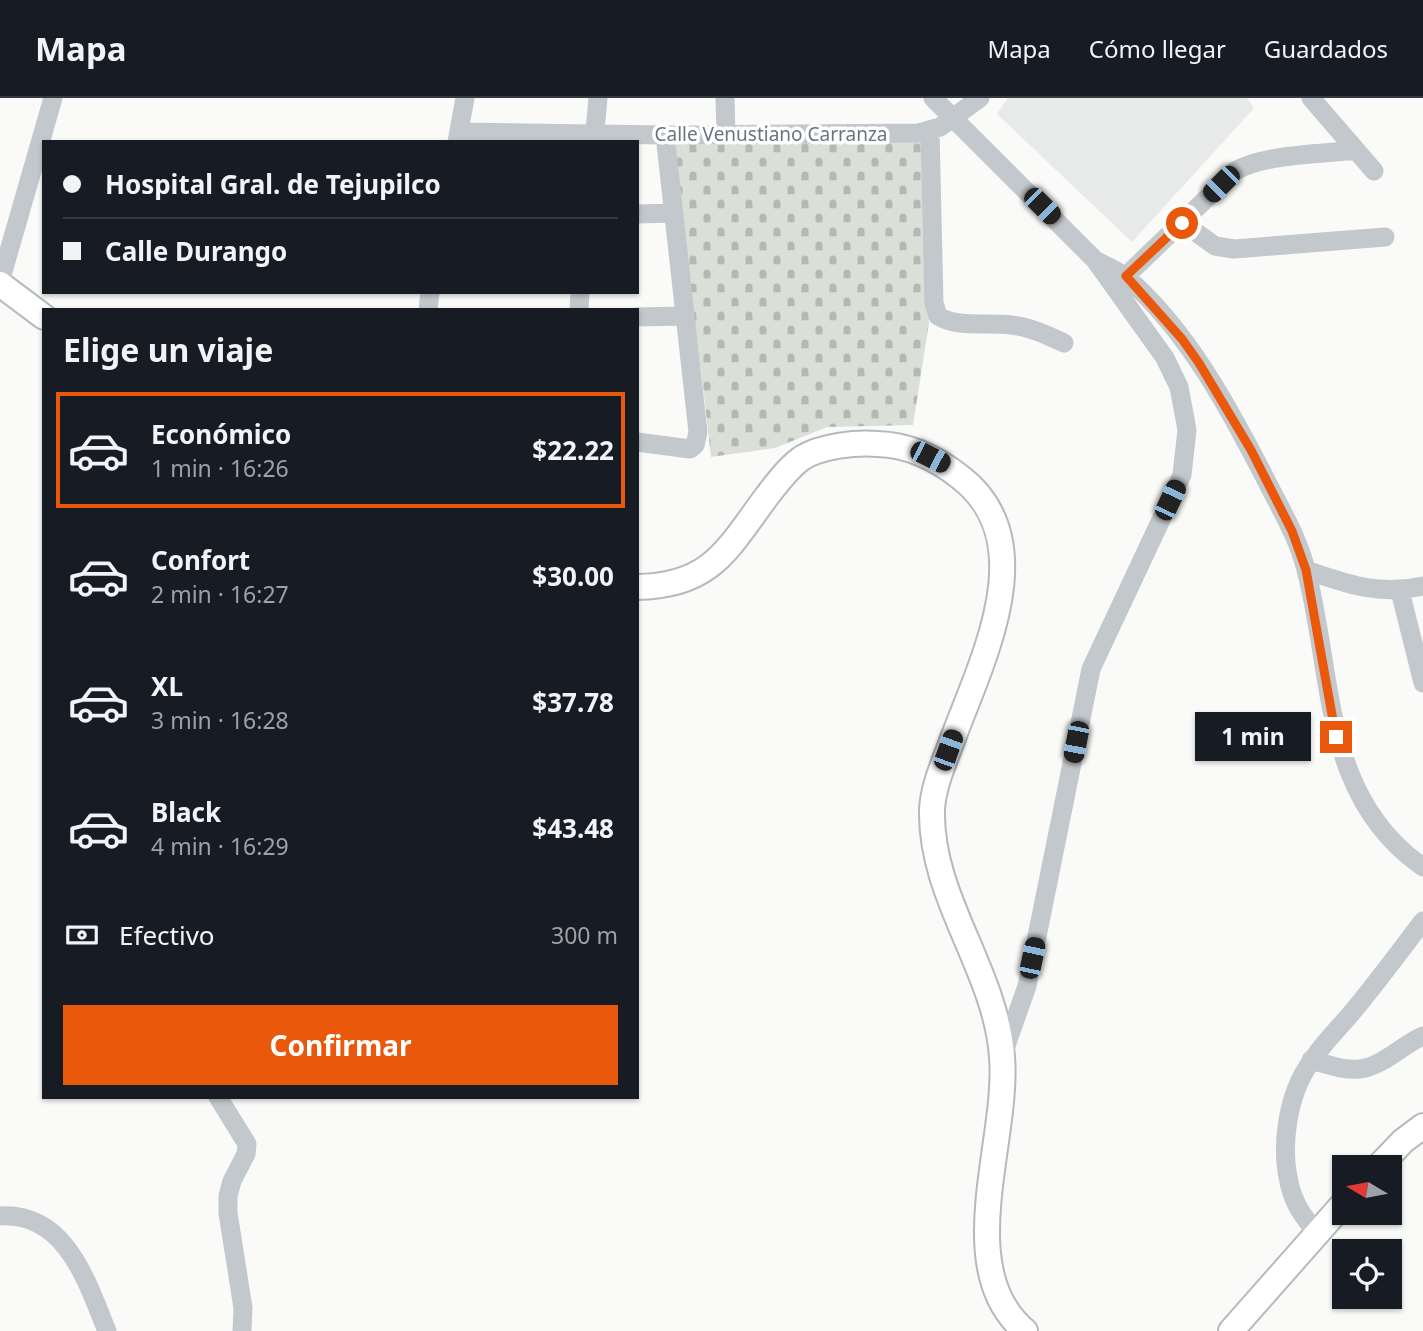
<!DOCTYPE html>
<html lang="es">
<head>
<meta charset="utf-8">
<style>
  :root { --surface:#171b24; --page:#20242c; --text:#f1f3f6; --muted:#9ea1a6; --line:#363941; --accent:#ea580c }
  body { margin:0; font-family:"Noto Sans",sans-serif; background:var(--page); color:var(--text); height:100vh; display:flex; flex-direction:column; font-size:26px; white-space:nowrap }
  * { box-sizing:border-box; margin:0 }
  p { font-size:23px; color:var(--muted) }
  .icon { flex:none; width:38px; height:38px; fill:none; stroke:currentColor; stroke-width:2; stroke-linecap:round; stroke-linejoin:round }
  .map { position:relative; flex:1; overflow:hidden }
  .sheet { position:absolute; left:42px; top:210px; width:597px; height:791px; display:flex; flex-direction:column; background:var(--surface); border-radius:0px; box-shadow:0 2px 5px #0004 }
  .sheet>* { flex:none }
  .top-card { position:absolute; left:42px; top:42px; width:597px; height:154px; border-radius:0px; box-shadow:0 2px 5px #0004; display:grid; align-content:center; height:154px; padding:0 21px; background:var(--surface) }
  .needle { width:46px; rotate:280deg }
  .tools { position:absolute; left:1332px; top:1057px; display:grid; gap:14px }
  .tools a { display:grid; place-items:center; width:70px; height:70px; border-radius:0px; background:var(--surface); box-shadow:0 2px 5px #0004; font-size:35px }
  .end { position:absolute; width:32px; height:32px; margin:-16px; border:9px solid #ea580c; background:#fff; box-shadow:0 0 0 4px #fff }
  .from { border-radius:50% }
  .bubble { position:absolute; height:49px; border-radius:0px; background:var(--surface); box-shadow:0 2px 5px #0004; font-size:23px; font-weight:700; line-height:49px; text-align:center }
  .car { position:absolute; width:21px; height:42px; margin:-21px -10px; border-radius:9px; box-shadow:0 0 5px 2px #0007; background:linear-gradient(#222 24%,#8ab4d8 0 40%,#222 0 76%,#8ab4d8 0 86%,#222 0) }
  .top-card b { display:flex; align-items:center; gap:24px; height:66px; font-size:26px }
  .top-card b+b { border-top:2px solid var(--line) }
  .top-card i { width:18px; height:18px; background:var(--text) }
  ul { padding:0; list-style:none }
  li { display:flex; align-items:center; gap:21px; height:116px; margin:0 14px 10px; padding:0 7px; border:4px solid transparent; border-radius:0px }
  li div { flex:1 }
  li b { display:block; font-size:26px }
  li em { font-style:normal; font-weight:700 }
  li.active { border-color:var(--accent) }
  li>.icon { width:63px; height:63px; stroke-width:1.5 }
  h2 { padding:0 21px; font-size:32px; line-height:84px }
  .pay { display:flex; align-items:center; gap:18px; height:77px; padding:0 21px; font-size:26px }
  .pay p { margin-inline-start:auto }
  .button { display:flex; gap:14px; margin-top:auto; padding:14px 21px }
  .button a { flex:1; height:80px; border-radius:0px; background:var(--accent); color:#fff; font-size:28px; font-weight:700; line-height:80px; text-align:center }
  header { display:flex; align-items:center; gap:42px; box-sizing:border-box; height:98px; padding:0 35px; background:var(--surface); border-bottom:2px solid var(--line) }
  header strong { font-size:33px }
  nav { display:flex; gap:38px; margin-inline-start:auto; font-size:24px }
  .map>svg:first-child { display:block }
</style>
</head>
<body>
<header>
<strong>Mapa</strong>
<nav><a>Mapa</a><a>Cómo llegar</a><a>Guardados</a></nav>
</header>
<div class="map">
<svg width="1423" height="1233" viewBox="0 0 1423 1233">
  <defs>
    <pattern id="cemetery-stones" width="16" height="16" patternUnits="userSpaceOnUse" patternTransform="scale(1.75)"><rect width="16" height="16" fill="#dadfd7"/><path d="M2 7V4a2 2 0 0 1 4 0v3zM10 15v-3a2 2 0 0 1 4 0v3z" fill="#b4b9b4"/></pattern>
  </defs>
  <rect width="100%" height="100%" fill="#fafaf8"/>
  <path fill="#e8e9e9" d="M1008 0H1247L1254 10 1132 144 997 16Z"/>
  <path fill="url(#cemetery-stones)" d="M927 42 929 225 913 327 827 329 775 350 711 359C700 253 683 149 674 44Z"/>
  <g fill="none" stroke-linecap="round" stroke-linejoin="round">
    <g stroke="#b5babe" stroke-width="28">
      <path id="major" d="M0 186 44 219
        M637 489C711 488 727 452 767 398 777 385 789 369 802 360 821 348 856 344 878 346 910 347 936 360 960 379 1045 444 980 566 952 643 944 665 933 688 932 712 930 800 996 872 1002 959 1009 1042 951 1171 1025 1233
        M1378 1069 1403 1043 1423 1028
        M1231 1233 1344 1105"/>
    </g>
    <path stroke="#c3c8cc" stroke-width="19" d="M725 0 726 36
      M933 0 1095 162 1165 260 1179 289 1187 332 1182 377 1091 571 1027 888 1002 959
      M1311 0 1374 73
      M930 33 934 205 938 218C957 230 988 224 1011 227 1030 229 1047 237 1064 245
      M459 34 665 37 919 35 940 29 980 0
      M457 44 465 0
      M594 44 598 0
      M637 116 674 115
      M1183 125 1215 148 1234 151 1385 139
      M1099 164C1108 169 1119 173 1127 180 1187 232 1229 310 1265 380 1280 410 1298 439 1306 472 1334 578 1321 698 1423 769
      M1126 178 1235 73C1264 56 1322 56 1356 52
      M0 184 53 0
      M428 212 430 194
      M579 212 580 194
      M637 219 684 218
      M637 344 690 351 695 347 698 334 665 37
      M1306 472C1348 486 1378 498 1423 488
      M1400 493 1423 585
      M1311 962C1326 966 1344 973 1360 971 1383 968 1402 947 1423 938
      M218 999 247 1046 246 1056 232 1083 228 1098V1115L243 1210 242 1233
      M0 1118C66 1114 87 1184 107 1233
      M1316 1134C1307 1123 1298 1112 1293 1098 1278 1056 1286 996 1313 961 1325 943 1341 928 1354 912 1378 883 1400 853 1423 823"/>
    <use href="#major" stroke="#fff" stroke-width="24"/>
  </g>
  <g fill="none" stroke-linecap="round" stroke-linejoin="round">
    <path stroke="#ea580c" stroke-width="9" d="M1182 125 1126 178 1182 241 1199 265 1251 352 1292 433 1306 472 1336 639"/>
  </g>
  <g text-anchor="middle" stroke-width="7" stroke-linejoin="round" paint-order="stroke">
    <g font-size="19" fill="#657683" stroke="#fff">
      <text x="771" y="43">Calle Venustiano Carranza</text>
    </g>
  </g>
</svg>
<div class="tools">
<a><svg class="needle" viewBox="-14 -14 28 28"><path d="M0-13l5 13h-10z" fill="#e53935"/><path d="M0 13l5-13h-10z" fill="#9ea1a6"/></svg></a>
<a><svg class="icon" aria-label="locate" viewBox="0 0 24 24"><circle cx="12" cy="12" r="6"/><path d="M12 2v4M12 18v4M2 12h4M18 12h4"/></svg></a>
</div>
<i class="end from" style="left:1182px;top:125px"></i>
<i class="end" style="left:1336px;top:639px"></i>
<div class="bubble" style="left:1195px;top:614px;width:116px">1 min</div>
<i class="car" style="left:1221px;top:86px;rotate:225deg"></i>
<i class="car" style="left:1042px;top:108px;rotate:135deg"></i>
<i class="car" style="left:930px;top:359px;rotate:117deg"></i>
<i class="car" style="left:1170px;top:402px;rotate:25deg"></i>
<i class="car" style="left:1076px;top:644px;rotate:191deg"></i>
<i class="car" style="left:948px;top:652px;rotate:20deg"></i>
<i class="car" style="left:1032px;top:860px;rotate:12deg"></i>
<div class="top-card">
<b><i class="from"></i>Hospital Gral. de Tejupilco</b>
<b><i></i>Calle Durango</b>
</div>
<section class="sheet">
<h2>Elige un viaje</h2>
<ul>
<li class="active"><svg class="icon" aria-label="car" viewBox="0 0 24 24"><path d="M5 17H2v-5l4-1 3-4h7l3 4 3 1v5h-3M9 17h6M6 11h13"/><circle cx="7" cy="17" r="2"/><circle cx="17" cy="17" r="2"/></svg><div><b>Económico</b><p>1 min · 16:26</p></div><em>$22.22</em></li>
<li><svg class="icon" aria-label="car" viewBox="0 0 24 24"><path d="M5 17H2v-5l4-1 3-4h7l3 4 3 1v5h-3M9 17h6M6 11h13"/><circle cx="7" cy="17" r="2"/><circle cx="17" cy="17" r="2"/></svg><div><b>Confort</b><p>2 min · 16:27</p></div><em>$30.00</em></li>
<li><svg class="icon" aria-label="car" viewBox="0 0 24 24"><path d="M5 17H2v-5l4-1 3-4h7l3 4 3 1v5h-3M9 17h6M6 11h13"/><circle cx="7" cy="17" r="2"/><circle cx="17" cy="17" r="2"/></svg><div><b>XL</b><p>3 min · 16:28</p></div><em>$37.78</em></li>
<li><svg class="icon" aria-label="car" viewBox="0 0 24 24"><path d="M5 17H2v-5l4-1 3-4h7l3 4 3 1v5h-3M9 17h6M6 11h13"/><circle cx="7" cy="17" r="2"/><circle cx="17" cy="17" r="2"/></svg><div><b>Black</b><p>4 min · 16:29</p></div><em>$43.48</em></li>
</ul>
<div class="pay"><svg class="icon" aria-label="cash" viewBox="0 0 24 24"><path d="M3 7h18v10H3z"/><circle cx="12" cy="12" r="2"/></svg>Efectivo<p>300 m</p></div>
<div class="button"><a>Confirmar</a></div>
</section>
</div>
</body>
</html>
